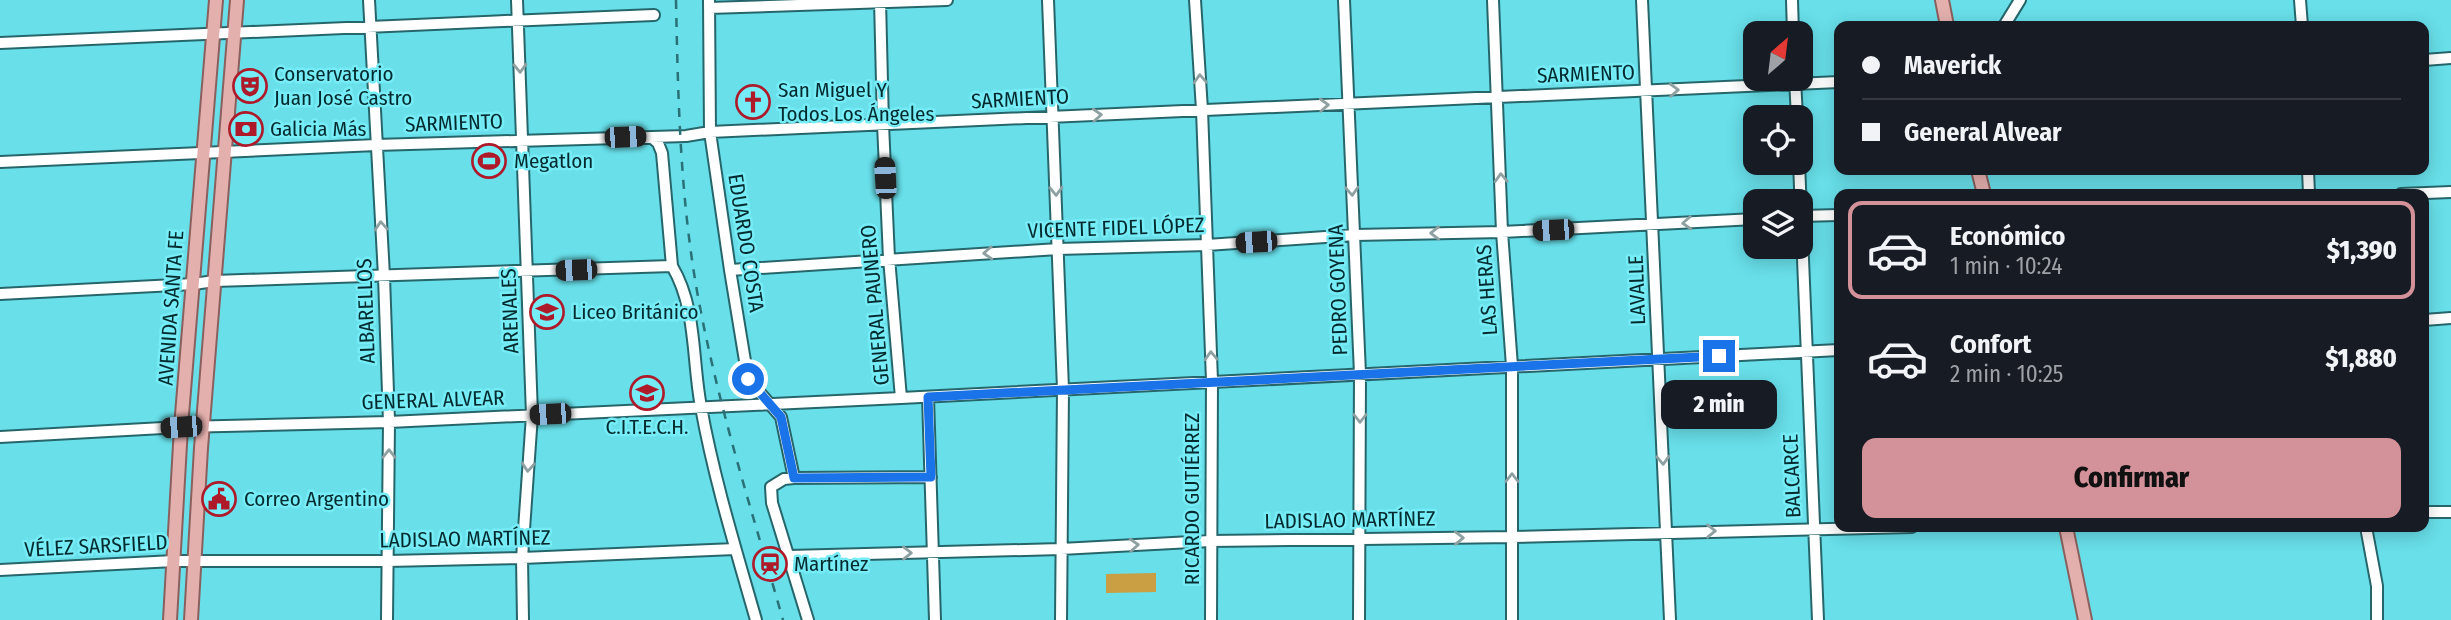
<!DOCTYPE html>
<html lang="es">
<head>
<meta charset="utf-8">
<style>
  :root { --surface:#171b24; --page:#20242c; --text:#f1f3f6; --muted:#9ea1a6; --line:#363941; --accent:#d3919a }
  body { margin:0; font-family:"Fira Sans Condensed",sans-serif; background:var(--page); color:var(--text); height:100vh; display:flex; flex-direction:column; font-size:26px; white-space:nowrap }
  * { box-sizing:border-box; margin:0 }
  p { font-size:23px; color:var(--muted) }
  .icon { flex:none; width:38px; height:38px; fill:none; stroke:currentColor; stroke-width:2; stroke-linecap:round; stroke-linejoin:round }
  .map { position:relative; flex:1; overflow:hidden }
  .panel { position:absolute; left:1834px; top:189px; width:595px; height:343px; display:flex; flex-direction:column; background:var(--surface); border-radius:14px; box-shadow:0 4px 18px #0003 }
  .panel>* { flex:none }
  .banner { position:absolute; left:1834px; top:21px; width:595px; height:154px; border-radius:14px; box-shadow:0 4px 18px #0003; display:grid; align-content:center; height:154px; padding:0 28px; background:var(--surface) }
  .needle { width:46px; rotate:28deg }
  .buttons { position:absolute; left:1743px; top:21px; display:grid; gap:14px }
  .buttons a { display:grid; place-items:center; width:70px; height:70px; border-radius:14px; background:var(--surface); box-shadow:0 4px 18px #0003; font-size:35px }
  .end { position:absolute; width:32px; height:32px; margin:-16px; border:9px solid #1a73e8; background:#fff; box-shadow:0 0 0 4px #fff }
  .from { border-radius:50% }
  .bubble { position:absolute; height:49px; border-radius:14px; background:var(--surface); box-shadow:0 4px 18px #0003; font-size:23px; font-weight:800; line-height:49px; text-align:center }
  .car { position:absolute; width:21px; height:42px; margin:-21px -10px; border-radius:9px; box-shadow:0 0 5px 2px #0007; background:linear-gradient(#222 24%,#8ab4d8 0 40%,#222 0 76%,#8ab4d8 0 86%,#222 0) }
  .banner b { display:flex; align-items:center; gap:24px; height:66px; font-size:26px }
  .banner b+b { border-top:2px solid var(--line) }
  .banner i { width:18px; height:18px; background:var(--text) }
  ul { padding:12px 0 0; list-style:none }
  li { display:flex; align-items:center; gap:21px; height:98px; margin:0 14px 10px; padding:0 14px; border:4px solid transparent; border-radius:14px }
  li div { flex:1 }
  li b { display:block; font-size:26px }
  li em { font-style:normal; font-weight:800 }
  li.active { border-color:var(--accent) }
  li>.icon { width:63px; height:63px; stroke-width:1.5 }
  .action { display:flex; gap:14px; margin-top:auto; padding:14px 28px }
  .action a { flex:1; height:80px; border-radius:14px; background:var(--accent); color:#111; font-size:28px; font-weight:800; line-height:80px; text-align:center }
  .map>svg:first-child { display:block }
</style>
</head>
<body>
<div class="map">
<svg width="2451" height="620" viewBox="0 0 2451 620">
  <rect width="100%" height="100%" fill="#68dfe9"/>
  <path fill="#ca9e42" d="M1156 573V592L1106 593V574Z"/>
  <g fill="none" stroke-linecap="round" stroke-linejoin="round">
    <g stroke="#26666b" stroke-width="14">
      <path id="minor" d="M369 0 384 276 389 422 387 620
        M517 0 532 415 522 558 523 620
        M709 0 710 132 730 270 748 379 781 417 794 478
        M880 0 883 124 889 258 901 398
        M1048 0 1063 389 1061 620
        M1195 0 1202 110 1212 381 1211 620
        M1344 0 1360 374 1359 620
        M1493 0 1502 232 1512 366V620
        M1642 0 1670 620
        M1792 0 1793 33
        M2300 0 2302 26
        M709 8 947 0
        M2004 26 2020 0
        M0 43C218 32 436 24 654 15
        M2424 60 2451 58
        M1795 79 1797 117
        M651 137 658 143 662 153 672 266C697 308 692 360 701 407 714 479 736 550 756 620
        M0 162 376 145 686 136 710 132 1839 82
        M1799 163 1818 620
        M2308 170 2309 194
        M2401 194 2451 192
        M1801 216 1839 215
        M730 270 1058 249 1207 245 1355 235 1502 232 1755 219
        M0 294 194 284 214 281 672 266
        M2424 320 2451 318
        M928 397 935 620
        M0 437 181 427 389 422 901 398 1839 350
        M2424 512H2451
        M2366 527 2377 586V620
        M789 556 1061 549 1210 541 1512 537 1912 527
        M0 570 174 561H388L522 558 735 549
        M808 620 772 503 771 487 784 479 794 478 931 477"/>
    </g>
    <g stroke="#8a605e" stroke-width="16">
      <path id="major" d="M1942 0 1947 26
        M1978 170 1984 194
        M2066 527 2085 620
        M170 620 181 427 216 0
        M191 620 201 448 237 0"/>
    </g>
    <use href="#minor" stroke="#fff" stroke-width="10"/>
    <use href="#major" stroke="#e4b0ae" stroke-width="12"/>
    <path stroke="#2a7077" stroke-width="2.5" stroke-dasharray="9 9" stroke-linecap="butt" d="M676 0C678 97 680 195 697 291 717 403 752 511 783 620"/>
  </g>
  <defs><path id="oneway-chevron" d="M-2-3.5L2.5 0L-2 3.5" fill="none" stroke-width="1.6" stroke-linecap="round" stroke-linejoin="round" transform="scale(1.75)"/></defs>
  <g stroke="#8ea0a1">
    <use href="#oneway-chevron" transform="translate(520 68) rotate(88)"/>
    <use href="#oneway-chevron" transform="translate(1200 79) rotate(-93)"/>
    <use href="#oneway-chevron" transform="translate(1674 90) rotate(-2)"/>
    <use href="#oneway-chevron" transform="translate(1324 105) rotate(-2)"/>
    <use href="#oneway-chevron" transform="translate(1097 115) rotate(-3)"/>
    <use href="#oneway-chevron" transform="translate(1501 178) rotate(-92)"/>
    <use href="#oneway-chevron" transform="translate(1056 191) rotate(88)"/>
    <use href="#oneway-chevron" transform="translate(1352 191) rotate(87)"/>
    <use href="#oneway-chevron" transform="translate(1687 223) rotate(177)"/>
    <use href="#oneway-chevron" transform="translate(381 226) rotate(-94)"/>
    <use href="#oneway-chevron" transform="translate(1435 233) rotate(179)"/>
    <use href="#oneway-chevron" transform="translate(988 253) rotate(177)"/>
    <use href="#oneway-chevron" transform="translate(1211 356) rotate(-92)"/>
    <use href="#oneway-chevron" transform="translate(1360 418) rotate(90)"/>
    <use href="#oneway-chevron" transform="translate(389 454) rotate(-90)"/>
    <use href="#oneway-chevron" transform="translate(1663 460) rotate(88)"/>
    <use href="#oneway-chevron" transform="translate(528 467) rotate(94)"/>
    <use href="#oneway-chevron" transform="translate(1512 478) rotate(-90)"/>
    <use href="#oneway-chevron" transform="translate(1711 531) rotate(-1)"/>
    <use href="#oneway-chevron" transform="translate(1459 538) rotate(-1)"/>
    <use href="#oneway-chevron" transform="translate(1134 545) rotate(-3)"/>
    <use href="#oneway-chevron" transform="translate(907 553) rotate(-1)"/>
  </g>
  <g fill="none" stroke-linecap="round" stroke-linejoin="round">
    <path stroke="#1a73e8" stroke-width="9" d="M748 379 781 417 794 478 931 477 928 397 1719 356"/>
  </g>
  <defs>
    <g id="theatre-ring" transform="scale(1.75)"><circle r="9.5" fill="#76ecf6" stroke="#ae1a2a" stroke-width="1.5"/><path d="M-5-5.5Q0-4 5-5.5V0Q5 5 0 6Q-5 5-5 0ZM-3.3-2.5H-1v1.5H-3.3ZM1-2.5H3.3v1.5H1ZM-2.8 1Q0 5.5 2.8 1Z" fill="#ae1a2a"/></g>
    <g id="church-ring" transform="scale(1.75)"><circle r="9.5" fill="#76ecf6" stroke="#ae1a2a" stroke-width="1.5"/><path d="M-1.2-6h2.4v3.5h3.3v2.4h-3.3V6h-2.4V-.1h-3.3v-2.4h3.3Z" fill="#ae1a2a"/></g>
    <g id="bank-ring" transform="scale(1.75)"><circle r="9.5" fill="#76ecf6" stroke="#ae1a2a" stroke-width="1.5"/><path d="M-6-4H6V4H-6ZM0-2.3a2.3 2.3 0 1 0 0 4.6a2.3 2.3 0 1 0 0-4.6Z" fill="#ae1a2a"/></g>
    <g id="stadium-ring" transform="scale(1.75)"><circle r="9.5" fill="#76ecf6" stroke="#ae1a2a" stroke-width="1.5"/><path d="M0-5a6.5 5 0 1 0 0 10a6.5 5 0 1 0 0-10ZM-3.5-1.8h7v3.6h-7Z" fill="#ae1a2a"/></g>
    <g id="university-ring" transform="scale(1.75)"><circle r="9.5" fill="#76ecf6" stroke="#ae1a2a" stroke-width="1.5"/><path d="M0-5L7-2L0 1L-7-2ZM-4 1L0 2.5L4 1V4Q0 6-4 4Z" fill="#ae1a2a"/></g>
    <g id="civic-ring" transform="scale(1.75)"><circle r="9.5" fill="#76ecf6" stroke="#ae1a2a" stroke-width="1.5"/><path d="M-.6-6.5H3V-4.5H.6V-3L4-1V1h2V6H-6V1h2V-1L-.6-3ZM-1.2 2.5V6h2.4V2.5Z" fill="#ae1a2a"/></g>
    <g id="station-ring" transform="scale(1.75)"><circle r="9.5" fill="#76ecf6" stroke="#ae1a2a" stroke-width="1.5"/><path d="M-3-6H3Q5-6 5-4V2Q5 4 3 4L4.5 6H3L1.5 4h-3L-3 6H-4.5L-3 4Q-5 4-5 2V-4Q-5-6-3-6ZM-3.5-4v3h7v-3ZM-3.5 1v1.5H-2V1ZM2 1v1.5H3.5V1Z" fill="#ae1a2a"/></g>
  </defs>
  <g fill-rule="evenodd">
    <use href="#theatre-ring" x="250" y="86"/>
    <use href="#church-ring" x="753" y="102"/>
    <use href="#bank-ring" x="246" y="129"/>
    <use href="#stadium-ring" x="489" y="161"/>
    <use href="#university-ring" x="547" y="312"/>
    <use href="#university-ring" x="647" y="393"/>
    <use href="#civic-ring" x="219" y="499"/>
    <use href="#station-ring" x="770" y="564"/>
  </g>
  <g text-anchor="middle" stroke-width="5" stroke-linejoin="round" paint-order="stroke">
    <g font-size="21" fill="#032b2f" stroke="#76ecf6" text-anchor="start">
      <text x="274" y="81">Conservatorio<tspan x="274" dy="24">Juan José Castro</tspan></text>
      <text x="778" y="97">San Miguel Y<tspan x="778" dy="24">Todos Los Ángeles</tspan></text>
      <text x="270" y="136">Galicia Más</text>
      <text x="514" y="168">Megatlon</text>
      <text x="572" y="319">Liceo Británico</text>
      <text x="647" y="434" text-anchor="middle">C.I.T.E.C.H.</text>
      <text x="244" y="506">Correo Argentino</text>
      <text x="794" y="571">Martínez</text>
    </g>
    <g font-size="21" fill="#032b2f" stroke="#76ecf6">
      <text transform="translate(1586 74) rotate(-2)" y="7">SARMIENTO</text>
      <text transform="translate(1020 99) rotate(-3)" y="7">SARMIENTO</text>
      <text transform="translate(454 123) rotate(-2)" y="7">SARMIENTO</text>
      <text transform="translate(1116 228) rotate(-2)" y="7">VICENTE FIDEL LÓPEZ</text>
      <text transform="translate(746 243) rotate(81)" y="7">EDUARDO COSTA</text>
      <text transform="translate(1338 290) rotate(-92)" y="7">PEDRO GOYENA</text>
      <text transform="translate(1487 290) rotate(-94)" y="7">LAS HERAS</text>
      <text transform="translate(1637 290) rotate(-92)" y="7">LAVALLE</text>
      <text transform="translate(875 305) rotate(-95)" y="7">GENERAL PAUNERO</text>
      <text transform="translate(171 308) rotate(-86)" y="7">AVENIDA SANTA FE</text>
      <text transform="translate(366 311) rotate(-92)" y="7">ALBARELLOS</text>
      <text transform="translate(510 311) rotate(-92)" y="7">ARENALES</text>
      <text transform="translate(433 400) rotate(-2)" y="7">GENERAL ALVEAR</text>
      <text transform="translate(1792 476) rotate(-92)" y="7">BALCARCE</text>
      <text transform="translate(1192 499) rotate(-90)" y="7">RICARDO GUTIÉRREZ</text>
      <text transform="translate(1350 520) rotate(-1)" y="7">LADISLAO MARTÍNEZ</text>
      <text transform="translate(465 539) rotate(-1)" y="7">LADISLAO MARTÍNEZ</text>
      <text transform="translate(96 546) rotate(-3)" y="7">VÉLEZ SARSFIELD</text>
    </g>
  </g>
</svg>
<div class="buttons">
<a><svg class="needle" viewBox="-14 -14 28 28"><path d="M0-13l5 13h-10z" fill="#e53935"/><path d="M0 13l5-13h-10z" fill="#9ea1a6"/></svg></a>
<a><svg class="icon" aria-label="locate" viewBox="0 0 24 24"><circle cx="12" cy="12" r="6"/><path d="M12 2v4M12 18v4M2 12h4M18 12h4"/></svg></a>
<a><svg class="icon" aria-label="layers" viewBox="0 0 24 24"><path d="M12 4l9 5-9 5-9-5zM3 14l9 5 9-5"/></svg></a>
</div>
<i class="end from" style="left:748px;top:379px"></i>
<i class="end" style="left:1719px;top:356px"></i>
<div class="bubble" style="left:1661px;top:380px;width:116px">2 min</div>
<i class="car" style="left:625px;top:137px;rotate:88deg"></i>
<i class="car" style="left:885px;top:178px;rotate:357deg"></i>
<i class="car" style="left:1553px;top:230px;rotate:267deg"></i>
<i class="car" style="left:1256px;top:242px;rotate:266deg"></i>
<i class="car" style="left:576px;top:270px;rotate:268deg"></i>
<i class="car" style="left:550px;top:414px;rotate:267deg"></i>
<i class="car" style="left:181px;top:427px;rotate:266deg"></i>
<div class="banner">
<b><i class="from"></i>Maverick</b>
<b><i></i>General Alvear</b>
</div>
<section class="panel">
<ul>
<li class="active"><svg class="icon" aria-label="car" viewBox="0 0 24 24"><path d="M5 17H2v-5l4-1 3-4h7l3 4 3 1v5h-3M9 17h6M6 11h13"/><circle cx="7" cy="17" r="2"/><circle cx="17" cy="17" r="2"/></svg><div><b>Económico</b><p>1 min · 10:24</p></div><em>$1,390</em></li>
<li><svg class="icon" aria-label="car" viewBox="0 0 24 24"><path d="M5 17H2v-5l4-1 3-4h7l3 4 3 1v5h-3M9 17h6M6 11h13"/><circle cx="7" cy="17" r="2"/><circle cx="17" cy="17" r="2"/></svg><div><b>Confort</b><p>2 min · 10:25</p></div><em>$1,880</em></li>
</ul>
<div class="action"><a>Confirmar</a></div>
</section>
</div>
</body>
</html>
